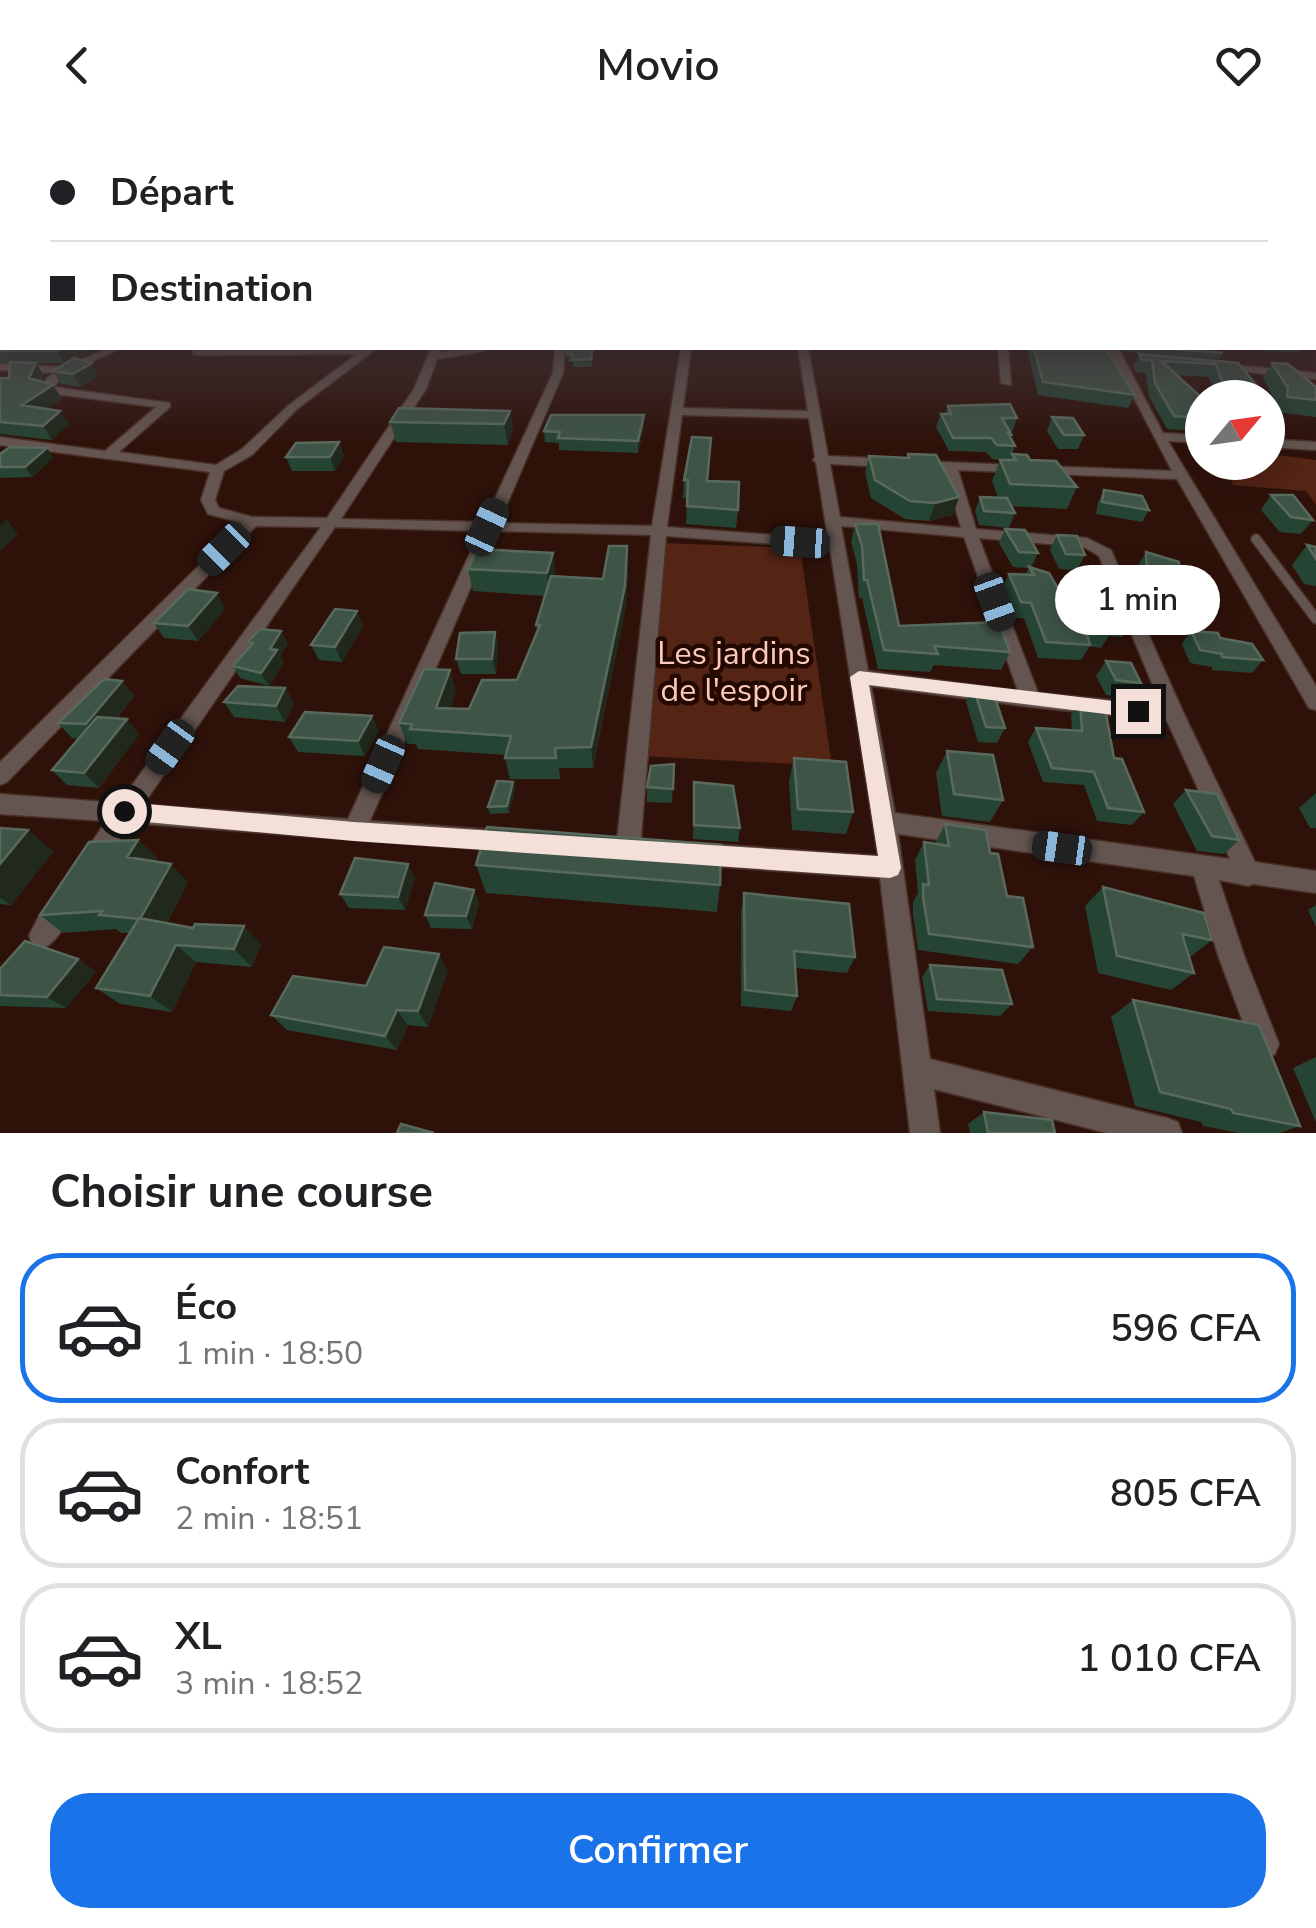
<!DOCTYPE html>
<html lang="fr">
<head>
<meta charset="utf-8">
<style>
  :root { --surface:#fff; --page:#f2f2f2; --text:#202124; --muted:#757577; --line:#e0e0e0; --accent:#1a73e8 }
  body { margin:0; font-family:"Nunito Sans",sans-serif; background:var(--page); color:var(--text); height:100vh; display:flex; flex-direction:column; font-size:38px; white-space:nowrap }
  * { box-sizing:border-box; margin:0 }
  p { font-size:32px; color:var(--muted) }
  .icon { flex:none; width:55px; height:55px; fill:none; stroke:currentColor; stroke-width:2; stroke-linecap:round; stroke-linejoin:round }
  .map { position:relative; height:1003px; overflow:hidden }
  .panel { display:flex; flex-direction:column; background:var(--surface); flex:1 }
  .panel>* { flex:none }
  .top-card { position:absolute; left:0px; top:0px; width:1318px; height:220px; box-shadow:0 5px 25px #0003; display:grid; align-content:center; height:220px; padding:0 50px; background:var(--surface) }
  .needle { width:65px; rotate:61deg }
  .fabs { position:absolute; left:1185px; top:250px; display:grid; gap:20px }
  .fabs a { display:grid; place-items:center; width:100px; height:100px; border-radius:50%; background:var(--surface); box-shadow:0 5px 25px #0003; font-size:50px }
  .end { position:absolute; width:45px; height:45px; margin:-22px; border:12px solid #f4dfd9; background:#111; box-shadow:0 0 0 5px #111 }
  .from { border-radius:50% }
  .bubble { position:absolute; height:70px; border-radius:35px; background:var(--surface); box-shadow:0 5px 25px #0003; font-size:32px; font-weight:600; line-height:70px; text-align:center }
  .car { position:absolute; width:30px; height:60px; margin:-30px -15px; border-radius:12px; box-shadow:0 0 8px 2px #0007; background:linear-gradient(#222 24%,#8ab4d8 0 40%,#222 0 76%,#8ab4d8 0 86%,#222 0) }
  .top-card b { display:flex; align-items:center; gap:35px; height:95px; font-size:38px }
  .top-card b+b { border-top:2px solid var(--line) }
  .top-card i { width:25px; height:25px; background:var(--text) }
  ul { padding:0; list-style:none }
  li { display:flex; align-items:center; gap:30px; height:150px; margin:0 20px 15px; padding:0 30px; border:5px solid var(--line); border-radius:40px }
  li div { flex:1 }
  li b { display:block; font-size:38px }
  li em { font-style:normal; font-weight:600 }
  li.active { border-color:var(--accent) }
  li>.icon { width:90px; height:90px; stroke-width:1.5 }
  h2 { padding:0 50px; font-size:45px; line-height:120px }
  .button { display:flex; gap:20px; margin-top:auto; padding:20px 50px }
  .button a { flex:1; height:115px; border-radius:40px; background:var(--accent); color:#fff; font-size:40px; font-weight:600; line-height:115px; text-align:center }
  header { display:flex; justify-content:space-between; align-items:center; height:130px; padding:0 50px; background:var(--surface); font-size:45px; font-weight:600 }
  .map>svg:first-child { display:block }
</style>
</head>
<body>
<header><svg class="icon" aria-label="back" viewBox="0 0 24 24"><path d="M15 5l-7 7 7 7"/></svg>Movio<svg class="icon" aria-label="heart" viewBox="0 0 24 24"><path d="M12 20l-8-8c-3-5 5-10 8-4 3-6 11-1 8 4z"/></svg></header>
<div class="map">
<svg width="1316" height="1003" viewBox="0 0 1316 1003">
  <rect width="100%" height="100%" fill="#2e120a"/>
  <path fill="#542415" d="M1268 324 1316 330V375L1306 361 1233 355 1225 333 1268 332Z
    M661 413 800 418 832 636 643 626Z"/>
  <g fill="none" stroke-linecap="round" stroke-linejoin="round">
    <g stroke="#4a2f27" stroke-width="12">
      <path id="service" d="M1256 409 1316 489"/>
    </g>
    <g stroke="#4a2f27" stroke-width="3">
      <path id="minor" d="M108 218H120C100 231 67 237 54 257L170 273V277L119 322 216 335 242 319 289 275 357 224 197 225 193 224V220L377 218 297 279 252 325 224 341 215 370 219 378 252 387 327 388 414 259 431 218H441L440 222 489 218 484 221 437 229 426 259 341 389 484 392 553 243 555 218H565L563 243 499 393 652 396 681 218H691L683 278 808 281 798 218H808L828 326 890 329 897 333 890 337 830 334 840 387 961 398 944 339 916 337V331L1172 341 1108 218H1118L1163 303 1202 305V313L1168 311 1316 556V580L1309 578 1177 349 958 340 976 399 1087 408 1111 420 1184 584 1255 732 1316 741V763L1253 754 1249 756 1219 750 1245 828 1279 914 1275 924 1265 928 1255 924 1219 828 1194 746 898 704 930 929 1167 988 1178 992 1182 1003H1107L934 959 940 1003H910L880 748 696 735 688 732 684 724 688 716 696 713 878 726 830 418 666 406 640 719 636 726 628 730 620 726 616 719 651 405 495 401 370 691 506 701 514 704 517 711 514 718 506 721 131 693 99 739 91 742 83 739 79 731 106 691 0 684V664L119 673 321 397 256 396 7 652 0 655V632L242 393 208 384 201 370 210 342 0 315V307L105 321 156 277 47 263 41 260 47 248 55 243 0 240V234L65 237ZM682 285 809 288 815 327 813 330 816 333 828 409 667 397ZM841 396 964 407 1018 561 868 541ZM335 397 480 401 348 689 143 675ZM979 408 1084 417 1099 426 1161 575 1038 563ZM871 556 1031 577 1167 591 1230 729 895 683Z
        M998 218H1008L1011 255 1001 253Z
        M1222 234 1316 243V249L1218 239V235Z
        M1268 309 1316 312V320L1268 317Z
        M64 761 73 765 76 773C70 789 58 812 42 819L33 815 29 806C36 791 48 767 64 761Z"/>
    </g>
    <use href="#service" stroke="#645550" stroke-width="9"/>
    <use href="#minor" fill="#645550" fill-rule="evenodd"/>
  </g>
  <path fill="#264434" d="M0 174 2 218H99L75 228 99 246 81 257 61 254 53 241 64 233H34H36L44 246 41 252 53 255 62 269 46 279 69 294 52 310 0 304V248H9L10 233H0Z
    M567 218H594L592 237H573V232H568Z
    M1027 218H1105L1135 265 1128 278 1038 265Z
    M1123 218H1172L1223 223 1219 229 1125 222Z
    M1231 218H1302L1298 223Z
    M1139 224 1238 233 1257 256 1250 268 1216 267 1209 247 1177 245 1202 268V302L1167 299 1149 266 1146 243 1136 242 1133 236Z
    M1272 233 1316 257V287L1276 282 1277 274 1263 248Z
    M948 276 1017 288 1012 302H1010V307L1015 316 1012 324 1030 330 1077 357 1067 379 1011 376 1015 383 1009 398 979 395 975 381 980 367 998 368 992 351 1000 330 992 329 986 322 949 321 936 297 941 284H945Z
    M510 281 513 301 508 315 396 312 390 292Z
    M644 285V296L638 323 559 320V313L545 312 544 301Z
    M1052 287 1084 305 1078 319H1058L1047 301Z
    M711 308 708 351 738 380 736 398 686 394 687 368H683L684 350Z
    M339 312 344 326 335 341H292L286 327Z
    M47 318 53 328 32 347 0 348V324Z
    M908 324 953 385 929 391 905 389 871 368 865 343 869 326 907 328Z
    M1104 360 1149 380 1142 392 1096 384 1098 372Z
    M1271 365 1313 390 1301 404 1280 402 1261 380Z
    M855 394 899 496 1010 522 1001 540 934 535 930 542 878 539 862 468H859L857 434 851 412Z
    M1005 399 1038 423 1031 438 1073 484 1078 481 1087 467 1131 492 1122 507 1109 506 1101 518 1090 516 1081 530 1038 528 1024 488H1013L1002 459 1009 444 1025 445 1029 438 1013 437 999 413Z
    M1057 405 1085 425 1077 440 1059 439 1050 420Z
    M1307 415 1316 417V456L1304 454 1292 435Z
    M477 419 555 446 603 449 628 437 626 476 593 638H559L560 649H510L505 628 506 625 418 619 416 614H407L399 593 456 561 450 579H469L517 550 537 501 536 495 545 466 473 461 468 439Z
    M1146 422 1181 454 1171 469 1138 459 1137 437Z
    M225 479 198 511 164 508 154 493Z
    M363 496 342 532 319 530 311 515Z
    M1191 501 1220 508 1263 530 1252 543 1212 540V537L1190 533 1182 514Z
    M495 502 498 517 496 544H461L456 529Z
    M248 512 288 514 280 526 284 532 269 556 240 548 233 536 251 516Z
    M1106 531 1141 553 1131 568 1106 565 1096 546Z
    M122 551 134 566 117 588 139 604 99 658 67 655 52 640 79 609 72 608 58 593Z
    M973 557 1005 598 997 613 978 612 966 572Z
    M285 558 294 573 285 592 234 587 224 572Z
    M1080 571 1144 682 1132 695 1097 691 1084 655 1043 652 1028 612 1036 598 1072 601 1071 585Z
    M379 601 365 626 298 622 289 607Z
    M947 621 1003 670 990 692 942 686 936 643Z
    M794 628 853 682 846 704 792 700 789 651Z
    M674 634 672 673 647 672V657Z
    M513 652 515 659 509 683 490 684 488 677Z
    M694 652 740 698 738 712 693 709Z
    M1186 660 1239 710 1224 724 1197 721 1173 674Z
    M1316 663V698H1310L1299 678Z
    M945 694 990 723 1007 766 1033 817 1018 834 918 820 913 784V772L918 763 915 730 924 712 935 714Z
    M0 698 28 700 53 722 11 775 0 774Z
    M138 710 157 728 155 731 188 752 167 793 261 814 252 837 196 832 172 882 120 874 96 858 129 803H121L116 799 63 803 40 785Z
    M476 735 720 755 717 782 486 763Z
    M415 748 405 780 349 778 340 764Z
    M1103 757 1212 810 1189 828 1194 843 1171 860 1098 843 1085 776Z
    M744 763 855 827 847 843 795 838 797 866 791 881 741 876V781Z
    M479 773 472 799 431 798 425 785Z
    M1316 775V797L1308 780Z
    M78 829 96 842 66 878 0 876V839Z
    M930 835 1012 874 1000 886 928 881 922 847Z
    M448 840 428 897 408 895 397 920 287 900 271 885 366 856Z
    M1133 870 1300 996 1280 1003H1239L1203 996 1201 992 1135 976 1111 887Z
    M1316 927V992L1293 938Z
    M984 982 1055 1003H970L968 994Z"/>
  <path fill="#20291c" d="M64 218H99L64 233 57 221Z
    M36 233 44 246 37 261 29 248Z
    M92 233 99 246 81 257 73 244Z
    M53 255 62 269 31 288 22 275Z
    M60 281 69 294 52 310 43 296Z
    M510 281 513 301 508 315 504 294Z
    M644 285V296L638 323V311Z
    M339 312 344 326 335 341 330 327Z
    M47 318 53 328 32 347 25 337Z
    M959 367 953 385 929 391 935 373Z
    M7 389 18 404 0 421V395Z
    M627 416 628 437 626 476 593 638 591 617Z
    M553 423 556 446 550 466 547 443Z
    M217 463 225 479 198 511 188 496Z
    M357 481 363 496 342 532 335 517Z
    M281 501 288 514 280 526 284 532 269 556 261 543 270 519Z
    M495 502 498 517 496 544 492 529Z
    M450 540 456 561 443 599 436 578Z
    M122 551 134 566 99 609 86 594Z
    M285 558 294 573 285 592 276 576Z
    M372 586 379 601 365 626 358 611Z
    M127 589 139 604 99 658 84 643Z
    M513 652 515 659 509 683 507 676Z
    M28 700 53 722 11 775 0 768V734Z
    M138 710 157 728 146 745 127 727Z
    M171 734 188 752 160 806 140 789Z
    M408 734 415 748 405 780 398 767Z
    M474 760 479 773 472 799 466 786Z
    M244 796 261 814 252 837 234 819Z
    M176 815 196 832 172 882 150 866Z
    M439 824 448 840 428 897 418 881Z
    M78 829 96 842 66 878 47 867Z
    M397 880 408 895 397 920 385 906Z"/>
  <path fill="#3d5446" stroke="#596a5d" stroke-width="2.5" d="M0 174H2V195L0 196Z
    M2 200V218H64L57 221H0V201Z
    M567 218H592L591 229 572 230 573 224H567Z
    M1034 218H1105L1135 265 1043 252Z
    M1156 218H1172L1223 223Z
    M1139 224 1238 233 1257 256 1223 254 1216 234 1161 231 1202 268V288L1174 286 1155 253 1152 230H1142Z
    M74 228 92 233 73 244 53 241Z
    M10 232 36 233 29 248 53 255 22 275 60 281 43 296 0 292V248H9Z
    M1272 233 1288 234 1316 257V270L1287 267 1288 258Z
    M1010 274 1017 288H1002L1011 304 1008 303 1015 316 997 315 991 308H953L941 284H951L948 276Z
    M399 278 510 281 504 294 390 292Z
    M551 285H644L638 311 558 308 560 302 544 301Z
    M1052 287 1073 288 1084 305H1064Z
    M692 307 711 308 707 351 739 352 738 380 687 376 688 350H684Z
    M339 312 330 327H286L296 313Z
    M10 317 47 318 25 337H0V324Z
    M908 324 936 325 959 367 935 373 910 371 875 350 869 326 909 328Z
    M1012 324 1027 325 1030 330 1056 331 1077 357 1010 354 1000 330H1016Z
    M1104 360 1142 366 1149 380 1102 372Z
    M1271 365H1293L1313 390 1291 387Z
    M980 367 1007 368 1015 383 984 381Z
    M855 394H878L899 496 999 492 1010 522 934 516 938 524 884 520 867 450H864L862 416Z
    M1005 399 1025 400 1038 423 1019 422Z
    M1057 405 1077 406 1085 425 1066 424Z
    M1307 415 1316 417V429Z
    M609 416H627L625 456 591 617 555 618 556 628H505L511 606 410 599 412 594 399 593 424 539 450 540 436 578 469 579 482 550H517L540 495H536L551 446 603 449Z
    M477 419 553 423 547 443 468 439Z
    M1146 422 1179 432 1181 454 1147 444Z
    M1029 437 1049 443 1073 484 1091 475 1087 467H1117L1131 492 1107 490 1111 503 1085 498 1090 515 1046 512 1031 473 1021 472 1009 444 1034 445Z
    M188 459 217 463 188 496 154 493Z
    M335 479 357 481 335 517 311 515Z
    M260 499 281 501 270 519 277 520 261 543 233 536 253 513 248 512Z
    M1191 501 1218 503 1220 508 1252 514 1263 530 1222 527V524L1200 520Z
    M495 502 492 529H456L460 503Z
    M1106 531 1131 533 1141 553 1116 550Z
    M104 549 122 551 86 594 58 593Z
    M238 556 285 558 276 576 224 572Z
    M973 557 992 559 1005 598 986 597Z
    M1080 571 1104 573 1114 628 1122 629 1144 682 1108 678 1094 642 1052 638 1036 598 1082 601Z
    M305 582 372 586 358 611 289 607Z
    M97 587 127 589 84 643 52 640Z
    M947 621 993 625 1003 670 954 664Z
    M794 628 846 632 853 682 798 679Z
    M674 634 673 659 647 657 651 636Z
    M497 651 513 652 507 676 488 677Z
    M694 652 733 656 740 698 694 695Z
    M1186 660 1217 664 1239 710 1212 706Z
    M945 694 986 700 990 723 998 724 1007 766 1023 768 1033 817 929 804 923 767V754L929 755 924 712 949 716Z
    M487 697 721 715 720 755 476 735Z
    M0 698 28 700 0 734Z
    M138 710 127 727 171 734 140 789 99 785 102 781 40 785 89 712Z
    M355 728 408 734 398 767 340 764Z
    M435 753 474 760 466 786 425 785Z
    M1103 757 1204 783 1212 810 1182 804 1194 843 1117 826Z
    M744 763 849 774 855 827 794 821 797 866 745 860Z
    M139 788 193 798 195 794 244 796 234 819 176 815 150 866 96 858Z
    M25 811 78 829 47 867 0 865V839Z
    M384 817 439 824 418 881 397 880 385 906 271 885 293 846 366 856Z
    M930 835 1002 840 1012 874 937 869Z
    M1133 870 1259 895 1300 996 1233 983 1231 979 1160 962Z
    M984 982 1052 990 1055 1003H988Z
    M401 994 434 1003H397Z"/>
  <linearGradient id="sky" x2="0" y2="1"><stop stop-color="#190a06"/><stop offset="0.55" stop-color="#46393e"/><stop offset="1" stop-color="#46393e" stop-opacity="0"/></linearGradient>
  <rect width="1316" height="314" fill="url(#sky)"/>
  <path fill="#f4dfd9" d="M859 541 1138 574 1147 581 1138 588 869 555 901 738 898 745 890 748 354 711 124 690 113 681 124 672 354 692 878 726 850 547Z"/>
  <g text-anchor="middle" stroke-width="9" stroke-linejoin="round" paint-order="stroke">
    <g font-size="32" fill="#fccaba" stroke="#240903">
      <text x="734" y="534">Les jardins<tspan x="734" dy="37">de l'espoir</tspan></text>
    </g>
  </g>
</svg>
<div class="fabs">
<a><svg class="needle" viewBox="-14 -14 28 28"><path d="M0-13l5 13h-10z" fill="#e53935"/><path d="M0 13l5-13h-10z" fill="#757577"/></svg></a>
</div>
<i class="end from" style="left:124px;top:681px"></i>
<i class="end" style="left:1138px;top:581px"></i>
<div class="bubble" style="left:1055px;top:435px;width:165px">1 min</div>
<i class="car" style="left:487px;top:397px;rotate:25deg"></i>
<i class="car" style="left:800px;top:412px;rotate:274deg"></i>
<i class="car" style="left:224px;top:419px;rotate:225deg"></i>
<i class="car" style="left:995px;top:472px;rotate:160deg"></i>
<i class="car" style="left:170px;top:617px;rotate:216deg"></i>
<i class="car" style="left:383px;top:634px;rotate:204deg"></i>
<i class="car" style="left:1062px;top:718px;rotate:278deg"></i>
<div class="top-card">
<b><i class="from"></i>Départ</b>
<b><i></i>Destination</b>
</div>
</div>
<section class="panel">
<h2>Choisir une course</h2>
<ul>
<li class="active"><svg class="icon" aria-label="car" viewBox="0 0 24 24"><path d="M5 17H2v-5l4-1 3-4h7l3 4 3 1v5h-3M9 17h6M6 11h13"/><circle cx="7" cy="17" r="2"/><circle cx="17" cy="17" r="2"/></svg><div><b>Éco</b><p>1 min · 18:50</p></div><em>596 CFA</em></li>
<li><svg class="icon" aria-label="car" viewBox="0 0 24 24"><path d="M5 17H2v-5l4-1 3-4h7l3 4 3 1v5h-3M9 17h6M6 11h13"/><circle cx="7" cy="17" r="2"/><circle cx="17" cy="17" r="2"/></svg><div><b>Confort</b><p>2 min · 18:51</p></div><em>805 CFA</em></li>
<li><svg class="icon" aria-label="car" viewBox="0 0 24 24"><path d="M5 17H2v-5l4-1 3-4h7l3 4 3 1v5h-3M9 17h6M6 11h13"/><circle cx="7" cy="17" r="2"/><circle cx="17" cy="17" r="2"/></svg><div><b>XL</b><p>3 min · 18:52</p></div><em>1 010 CFA</em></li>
</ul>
<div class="button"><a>Confirmer</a></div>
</section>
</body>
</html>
